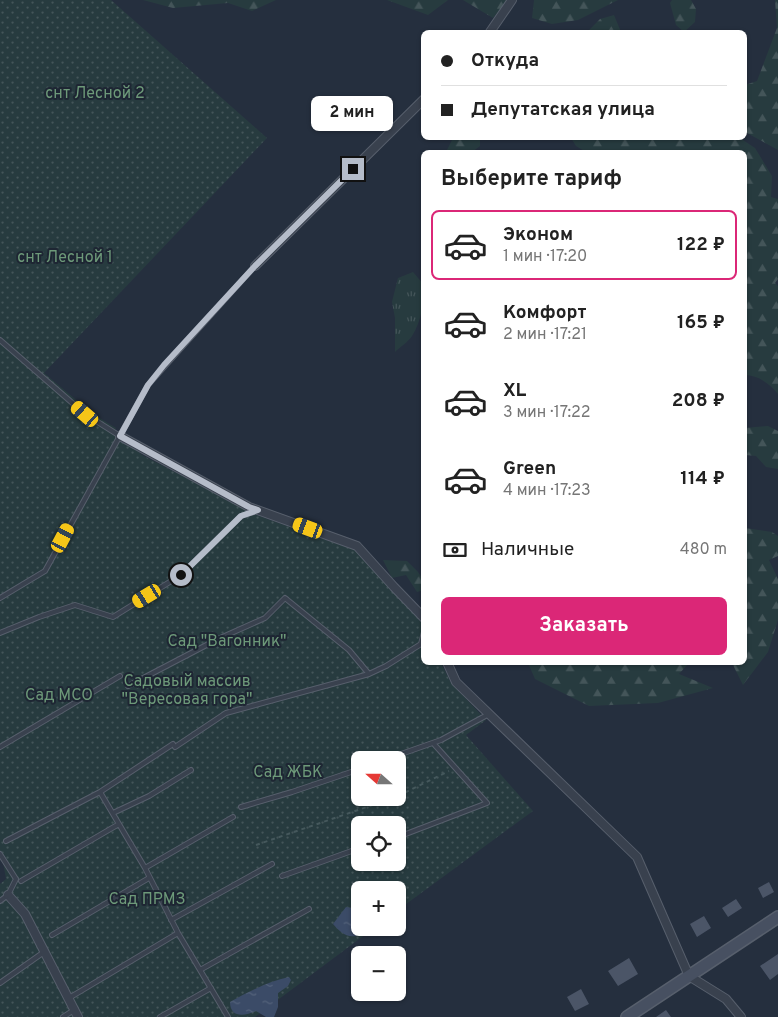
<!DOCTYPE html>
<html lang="ru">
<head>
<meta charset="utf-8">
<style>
  :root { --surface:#fff; --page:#f6f6f6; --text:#222; --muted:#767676; --line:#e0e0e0; --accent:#db2777 }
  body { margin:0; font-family:Overpass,sans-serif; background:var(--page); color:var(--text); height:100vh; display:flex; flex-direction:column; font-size:19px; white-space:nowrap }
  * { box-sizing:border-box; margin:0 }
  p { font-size:16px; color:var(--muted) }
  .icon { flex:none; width:28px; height:28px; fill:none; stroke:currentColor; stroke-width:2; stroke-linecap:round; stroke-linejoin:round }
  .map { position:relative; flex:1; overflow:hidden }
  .sheet { position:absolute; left:421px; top:150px; width:326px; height:515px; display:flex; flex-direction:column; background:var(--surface); border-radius:8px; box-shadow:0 1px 4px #0004 }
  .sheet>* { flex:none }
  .guide { position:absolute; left:421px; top:30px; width:326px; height:110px; border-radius:8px; box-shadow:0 1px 4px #0004; display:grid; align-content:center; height:110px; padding:0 20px; background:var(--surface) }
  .needle { width:32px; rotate:291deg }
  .fabs { position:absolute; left:351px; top:751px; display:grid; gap:10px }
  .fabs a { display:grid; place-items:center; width:55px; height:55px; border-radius:8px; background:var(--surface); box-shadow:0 1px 4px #0004; font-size:25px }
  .end { position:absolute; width:22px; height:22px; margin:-11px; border:6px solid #b5bcc9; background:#111; box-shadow:0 0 0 2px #111 }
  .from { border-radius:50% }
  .bubble { position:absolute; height:35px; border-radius:8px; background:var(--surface); box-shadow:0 1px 4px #0004; font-size:16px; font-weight:700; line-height:35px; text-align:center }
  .car { position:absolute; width:15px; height:30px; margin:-15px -8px; border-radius:6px; box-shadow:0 0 4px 1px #0007; background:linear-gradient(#f5c518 24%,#345 0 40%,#f5c518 0 76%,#345 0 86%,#f5c518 0) }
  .guide b { display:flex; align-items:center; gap:18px; height:48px; font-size:19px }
  .guide b+b { border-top:1px solid var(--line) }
  .guide i { width:12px; height:12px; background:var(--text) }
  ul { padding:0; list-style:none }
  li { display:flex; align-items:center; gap:15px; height:70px; margin:0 10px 8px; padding:0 10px; border:2px solid transparent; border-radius:8px }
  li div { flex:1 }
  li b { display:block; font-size:19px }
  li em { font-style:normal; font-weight:700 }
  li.active { border-color:var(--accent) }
  li>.icon { width:45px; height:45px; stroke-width:1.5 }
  h2 { padding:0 20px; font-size:22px; line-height:60px }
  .pay { display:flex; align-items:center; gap:12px; height:55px; padding:0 20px; font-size:19px }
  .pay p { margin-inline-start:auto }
  .primary-button { display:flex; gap:10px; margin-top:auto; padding:10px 20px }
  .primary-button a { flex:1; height:58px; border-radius:8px; background:var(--accent); color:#fff; font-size:20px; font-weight:700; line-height:58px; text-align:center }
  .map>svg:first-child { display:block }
</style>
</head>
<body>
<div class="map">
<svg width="778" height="1017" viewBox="0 0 778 1017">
  <defs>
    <pattern id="grass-tufts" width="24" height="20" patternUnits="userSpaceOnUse" patternTransform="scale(1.25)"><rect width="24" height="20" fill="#273b3f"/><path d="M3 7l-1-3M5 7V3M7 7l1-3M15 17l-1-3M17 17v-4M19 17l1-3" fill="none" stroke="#445559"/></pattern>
    <pattern id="forest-firs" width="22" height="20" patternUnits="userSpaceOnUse" patternTransform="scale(1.25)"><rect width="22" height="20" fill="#273b3f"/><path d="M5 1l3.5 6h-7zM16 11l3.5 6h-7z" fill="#445559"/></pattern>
    <pattern id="garden-dots" width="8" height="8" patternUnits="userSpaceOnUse" patternTransform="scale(1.25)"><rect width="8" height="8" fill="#273b3f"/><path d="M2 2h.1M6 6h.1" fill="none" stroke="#445559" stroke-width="1.8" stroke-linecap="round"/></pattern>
    <pattern id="water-ripples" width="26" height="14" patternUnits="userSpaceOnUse" patternTransform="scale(1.25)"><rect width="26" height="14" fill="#3b4b67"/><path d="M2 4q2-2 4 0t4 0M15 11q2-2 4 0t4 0" fill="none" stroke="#55637b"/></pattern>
  </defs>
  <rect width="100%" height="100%" fill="#252f3e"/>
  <path fill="url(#grass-tufts)" d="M413 272 424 285C424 302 422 320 412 336 408 342 400 347 395 352V318L392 302 398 278Z"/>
  <path fill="url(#forest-firs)" d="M143 0H276L252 11 228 3 173 8Z
    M387 0H448L428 15Z
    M463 0H508L493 18Z
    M534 0H618L578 20 552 24 532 18Z
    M672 0H691L696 9 695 22 684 32 676 25 670 3Z
    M775 0H778V150L745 132V85L757 81 777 28Z
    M614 15 621 32H587L600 19Z
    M453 138H480V146L472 152H446Z
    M571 138H740L755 148 772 176 771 197 778 199V279L775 283 778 286V394C770 384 758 375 745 375V152H586L576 146Z
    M768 426 778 431V469L766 467 756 456 745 455V428Z
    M745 528 772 532 778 536V556L769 560 778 579V620L768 652 743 685 732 663 745 662Z
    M383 560 407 561C417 571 424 575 424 590L417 592 406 575 392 578Z
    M528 663H689L679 674 713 688 658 703 589 706 535 679Z"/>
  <path fill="url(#garden-dots)" fill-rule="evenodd" d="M0 0H111L267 138 44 373 93 414 116 428 114 431 142 455 259 516 357 551 422 622 424 626V662L441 663 451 683 486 720 466 735 533 811 398 910V890H360V928H374L255 1017H0V884L6 879 3 862 0 860ZM360 760H398V798H360ZM360 825H398V862H360Z"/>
  <path fill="url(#water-ripples)" d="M346 907 358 909C364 918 356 926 356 936 346 938 339 931 333 924Z
    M289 977 291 980 288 986 278 993V1007L274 1017H266L256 1011C243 1017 230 1017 230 1002 248 992 269 981 289 977Z"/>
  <path fill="#4b5567" d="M769 882 774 892 763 898 758 888Z
    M736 899 742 908 728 917 722 908Z
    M704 916 711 928 697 937 690 924Z
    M778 954V974L770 980 760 966Z
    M629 958 638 974 618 986 608 971Z
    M581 989 589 1004 575 1011 567 997Z
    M666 1010 671 1017H656Z"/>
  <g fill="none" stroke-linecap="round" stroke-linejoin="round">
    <g stroke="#575f6c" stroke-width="6">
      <path id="lane" d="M0 340 85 414 120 436
        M0 598 45 571 148 385 255 266
        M0 633 39 617 75 605 113 617 181 575 241 516 257 511
        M128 686 218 639 265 618 285 598 349 650 369 674
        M0 747 120 676
        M175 747 226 713 369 674 386 666 421 644 424 632
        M384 760 441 740 489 714
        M241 807 292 792 360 769
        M113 813 149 796 191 770
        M398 837 487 803 433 743
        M6 841 100 792
        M0 854 16 879 8 895 0 901
        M145 868 100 792 173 744
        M282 876 360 848
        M21 881 119 824
        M171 920 272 864
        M52 935 149 878
        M200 970 309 909
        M0 983 44 952
        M69 998 178 933
        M63 1017 74 1010
        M160 1017 211 988
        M228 1017 178 933 145 868 233 817"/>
    </g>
    <g stroke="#575f6c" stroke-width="10">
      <path id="street" d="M490 32 512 0
        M255 266 424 99
        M120 436 249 507 357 546 394 587 424 618
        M447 662 456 682 637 857 689 976 726 999 741 1017
        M8 895 25 914 78 1017"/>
    </g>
    <g stroke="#575f6c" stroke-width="14">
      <path id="secondary" d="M627 1017 778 917"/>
    </g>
    <path stroke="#45585c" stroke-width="2" stroke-dasharray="4 4" stroke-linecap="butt" d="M398 796 449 771
      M256 845 393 798"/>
    <use href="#lane" stroke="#39414e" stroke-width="4"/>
    <use href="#street" stroke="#39414e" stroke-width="8"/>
    <use href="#secondary" stroke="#475061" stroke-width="11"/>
  </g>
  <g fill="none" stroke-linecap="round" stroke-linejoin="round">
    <path stroke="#b5bcc9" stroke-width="6" d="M181 575 241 516 258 510 249 507 120 436 148 385 164 365 255 266 353 169"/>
  </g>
  <g text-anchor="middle" stroke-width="4" stroke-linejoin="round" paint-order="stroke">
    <g font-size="16" fill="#6d9979" stroke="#1e2633">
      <text x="95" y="98">снт Лесной 2</text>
      <text x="65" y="262">снт Лесной 1</text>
      <text x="227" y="646">Сад "Вагонник"</text>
      <text x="187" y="686">Садовый массив<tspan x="187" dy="18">"Вересовая гора"</tspan></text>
      <text x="59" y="700">Сад МСО</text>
      <text x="288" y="777">Сад ЖБК</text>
      <text x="147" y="904">Сад ПРМЗ</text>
    </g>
  </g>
</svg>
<div class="fabs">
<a><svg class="needle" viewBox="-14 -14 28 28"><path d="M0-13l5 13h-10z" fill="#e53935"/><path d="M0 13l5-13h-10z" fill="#767676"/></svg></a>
<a><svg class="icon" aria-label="locate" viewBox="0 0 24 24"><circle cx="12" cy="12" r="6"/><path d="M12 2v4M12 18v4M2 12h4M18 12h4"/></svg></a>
<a>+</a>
<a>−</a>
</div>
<i class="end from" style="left:181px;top:575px"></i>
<i class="end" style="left:353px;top:169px"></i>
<div class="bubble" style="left:311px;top:96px;width:82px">2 мин</div>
<i class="car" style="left:85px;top:414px;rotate:311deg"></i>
<i class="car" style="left:308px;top:528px;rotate:290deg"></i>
<i class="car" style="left:63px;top:538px;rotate:28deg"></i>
<i class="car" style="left:147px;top:596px;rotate:239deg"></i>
<div class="guide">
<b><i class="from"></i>Откуда</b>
<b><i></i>Депутатская улица</b>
</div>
<section class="sheet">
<h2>Выберите тариф</h2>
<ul>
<li class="active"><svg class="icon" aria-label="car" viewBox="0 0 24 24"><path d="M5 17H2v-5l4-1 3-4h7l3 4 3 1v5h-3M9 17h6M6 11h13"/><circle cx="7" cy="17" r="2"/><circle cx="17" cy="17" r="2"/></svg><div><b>Эконом</b><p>1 мин · 17:20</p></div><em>122 ₽</em></li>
<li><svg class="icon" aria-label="car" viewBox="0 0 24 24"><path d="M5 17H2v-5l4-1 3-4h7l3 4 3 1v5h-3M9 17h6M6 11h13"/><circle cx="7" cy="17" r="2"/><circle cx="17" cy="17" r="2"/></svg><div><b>Комфорт</b><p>2 мин · 17:21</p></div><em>165 ₽</em></li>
<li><svg class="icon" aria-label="car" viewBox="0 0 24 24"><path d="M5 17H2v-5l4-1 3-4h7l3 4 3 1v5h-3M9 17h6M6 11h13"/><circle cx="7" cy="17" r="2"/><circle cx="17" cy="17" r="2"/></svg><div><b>XL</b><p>3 мин · 17:22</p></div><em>208 ₽</em></li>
<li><svg class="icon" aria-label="car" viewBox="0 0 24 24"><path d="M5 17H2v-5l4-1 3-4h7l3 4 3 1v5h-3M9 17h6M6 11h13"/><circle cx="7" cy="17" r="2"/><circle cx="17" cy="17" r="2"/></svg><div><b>Green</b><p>4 мин · 17:23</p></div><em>114 ₽</em></li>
</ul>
<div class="pay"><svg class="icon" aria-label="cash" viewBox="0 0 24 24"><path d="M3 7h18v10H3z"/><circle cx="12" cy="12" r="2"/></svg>Наличные<p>480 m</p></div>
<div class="primary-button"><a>Заказать</a></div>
</section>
</div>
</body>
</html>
